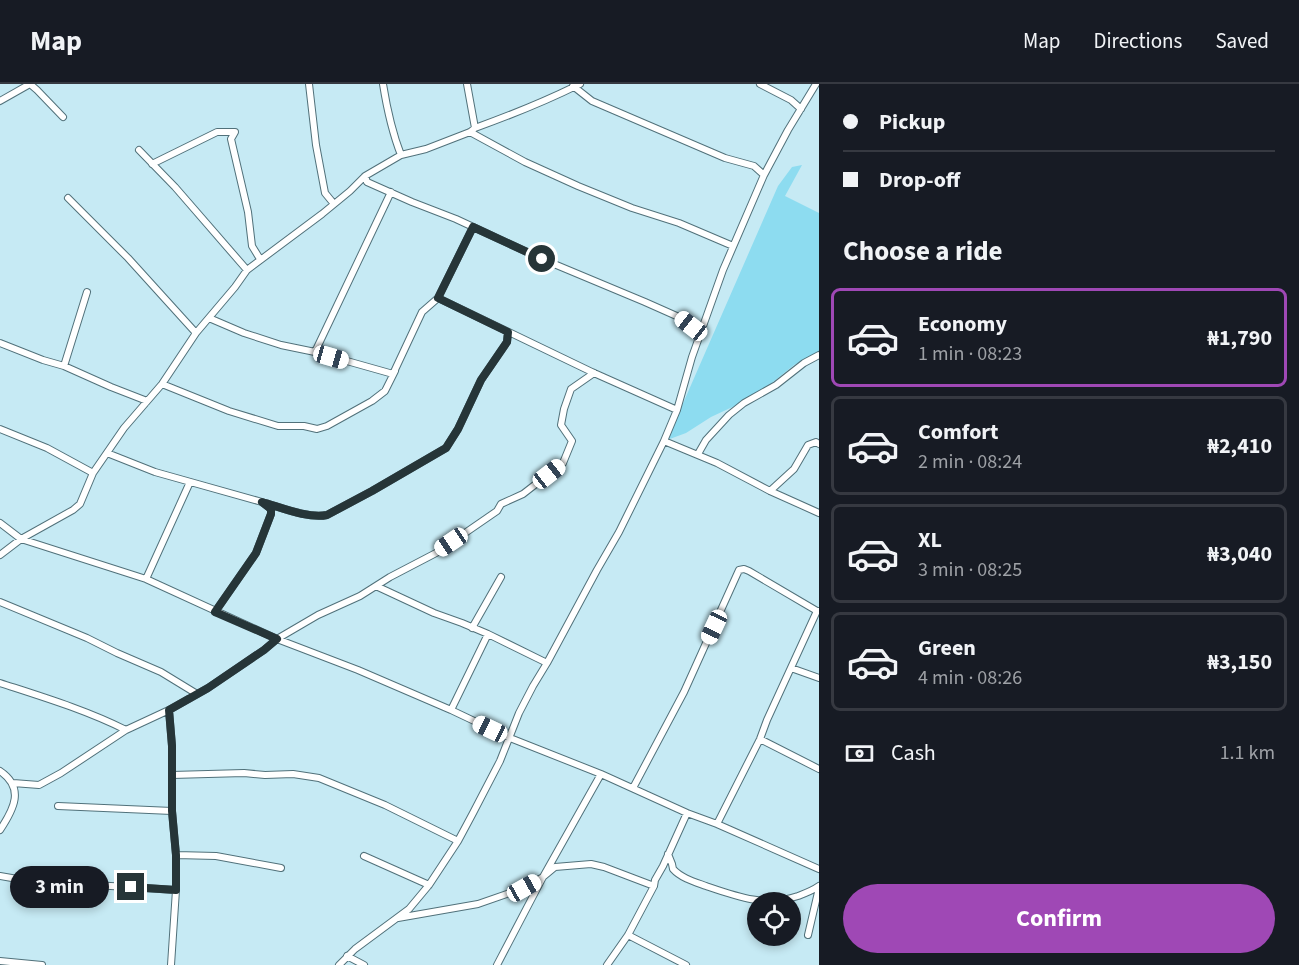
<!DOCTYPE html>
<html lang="en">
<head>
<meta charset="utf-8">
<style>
  :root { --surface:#171b24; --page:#20242c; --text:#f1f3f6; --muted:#9ea1a6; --line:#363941; --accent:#9f48b5 }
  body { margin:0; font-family:"Source Sans 3",sans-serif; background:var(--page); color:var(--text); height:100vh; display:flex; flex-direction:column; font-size:22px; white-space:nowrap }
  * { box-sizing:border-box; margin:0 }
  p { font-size:20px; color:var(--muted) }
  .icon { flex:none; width:33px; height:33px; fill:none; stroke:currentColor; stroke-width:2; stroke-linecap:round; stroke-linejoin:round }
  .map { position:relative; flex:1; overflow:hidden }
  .sheet { display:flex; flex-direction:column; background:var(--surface); width:480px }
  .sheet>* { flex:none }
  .hud { display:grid; align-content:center; height:132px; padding:0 24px; background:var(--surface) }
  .buttons { position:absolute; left:747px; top:808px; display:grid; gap:12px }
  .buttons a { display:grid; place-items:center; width:54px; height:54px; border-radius:50%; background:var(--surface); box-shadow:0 3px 9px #0003; font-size:30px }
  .end { position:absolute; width:27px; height:27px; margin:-14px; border:8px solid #263538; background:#fff; box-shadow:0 0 0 3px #fff }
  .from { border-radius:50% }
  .bubble { position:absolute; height:42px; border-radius:21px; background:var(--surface); box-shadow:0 3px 9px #0003; font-size:20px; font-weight:700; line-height:42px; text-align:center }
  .car { position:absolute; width:18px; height:36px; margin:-18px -9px; border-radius:8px; box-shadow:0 0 4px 2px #0007; background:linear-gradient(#fff 24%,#345 0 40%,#fff 0 76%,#345 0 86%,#fff 0) }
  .hud b { display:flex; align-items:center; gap:21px; height:57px; font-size:22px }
  .hud b+b { border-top:2px solid var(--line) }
  .hud i { width:15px; height:15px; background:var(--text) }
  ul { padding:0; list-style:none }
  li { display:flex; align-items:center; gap:18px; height:99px; margin:0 12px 9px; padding:0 12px; border:3px solid var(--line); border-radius:9px }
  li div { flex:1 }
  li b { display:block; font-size:22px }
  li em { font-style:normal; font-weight:700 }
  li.selected { border-color:var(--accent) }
  li>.icon { width:54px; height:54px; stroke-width:1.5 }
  h2 { padding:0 24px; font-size:27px; line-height:72px }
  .pay { display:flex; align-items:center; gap:15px; height:66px; padding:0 24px; font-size:22px }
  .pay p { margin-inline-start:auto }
  .cta { display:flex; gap:12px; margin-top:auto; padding:12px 24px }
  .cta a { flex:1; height:69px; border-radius:36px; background:var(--accent); color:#fff; font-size:24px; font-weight:700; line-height:69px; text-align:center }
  header { display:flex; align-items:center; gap:36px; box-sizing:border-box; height:84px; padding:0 30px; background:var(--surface); border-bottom:2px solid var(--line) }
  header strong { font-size:28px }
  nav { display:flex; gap:33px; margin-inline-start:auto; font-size:21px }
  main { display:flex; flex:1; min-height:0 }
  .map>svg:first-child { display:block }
</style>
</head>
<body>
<header>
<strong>Map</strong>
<nav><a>Map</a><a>Directions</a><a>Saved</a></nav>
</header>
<main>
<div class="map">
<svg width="819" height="881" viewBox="0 0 819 881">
  <rect width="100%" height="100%" fill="#c6eaf4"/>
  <path fill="#8ddcf0" d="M802 81 785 112 819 129V268L794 281 756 312 711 333 686 349 667 356 778 102 792 83Z"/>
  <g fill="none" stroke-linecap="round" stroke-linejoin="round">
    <g stroke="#51717a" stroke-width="8">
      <path id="minor" d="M309 0 316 61 325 109 334 120
        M383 0C387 25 392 48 401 71
        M467 0 475 44
        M760 0 791 16 801 25
        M573 2 592 17 725 74 754 82 764 91
        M0 17 30 0 37 6 63 33
        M470 48 525 78 578 102 632 124 679 139 733 162
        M139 66 175 103 247 186
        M152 80 217 48H235L231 55 248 128 252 162 260 175
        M365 92 367 98 412 118 456 135 542 175 645 218 681 234 701 249
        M68 114 128 174 196 249
        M438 214 594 289 677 326
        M209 234 244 249 281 261 315 268 393 290 422 228 438 214 473 143
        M0 259 43 276 64 282 111 303 147 317
        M315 268 391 108
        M64 282 87 208
        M162 300 229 327 278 342H304L317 345 327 342 372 317 385 307 395 287
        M0 345 47 364 93 389
        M664 357 717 379 770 407 819 429
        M107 369 155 388 262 418 271 425V430L256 469 215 528
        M698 370 706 356 729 331 744 319 776 301 804 279 819 271
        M770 407 794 385 808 361 816 358 819 360
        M262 418C280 423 308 435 327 431L372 407 446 364 458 345 481 296 507 258 508 248
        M0 439 21 455 146 495 277 555 358 586 451 626 510 654 601 690 687 729 717 740 819 785
        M0 471 21 455 73 426 80 420 93 389 124 344 162 300 196 249 235 203 247 186 322 130 350 107 365 92 401 71 426 65 470 48 475 44C511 31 546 17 580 0
        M146 495 190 398
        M376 502 434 529 462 539 488 550 547 579
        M0 518 87 554 117 569 161 588 197 610
        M472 544 501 493
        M791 584 819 594
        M0 599C43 613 86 626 126 646
        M169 626 172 662V727L176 771V806L171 881
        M451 626 488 550
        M760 655 819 685
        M0 687C25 704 14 725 0 746
        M172 691 244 689 265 691 293 690 319 694 385 721 458 757
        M13 699 39 701 61 689 126 646 169 626 208 604 264 566 277 555 318 531 360 512 390 493 436 469 497 427 501 420 523 410 563 379 572 357 561 341 564 325 571 305 594 289
        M633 704 684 608 739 486 744 485 749 487 817 527H819
        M58 722 172 727
        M717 740 760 655 767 636 817 527
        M668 770 672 780 673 785C681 794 695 798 706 802 738 813 765 823 798 812 806 809 812 807 819 802
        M176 771 216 772 281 784
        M364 772 429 801
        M0 792 29 797 176 806
        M398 834 478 820 524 804 543 793 555 783 591 780 604 783 654 802
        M628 851 686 881
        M808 851 819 804
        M347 872 364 881
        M0 877 42 881
        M339 881 355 865 409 825 429 801 458 757 473 729 500 677 519 629 533 602 547 579 597 486 619 448 664 357 677 326 692 273 723 186 764 91 788 46 816 0
        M497 881 543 793 601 690
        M607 881 628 851 654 802 655 796 663 782 687 729"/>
    </g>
    <use href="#minor" stroke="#fff" stroke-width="6"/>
  </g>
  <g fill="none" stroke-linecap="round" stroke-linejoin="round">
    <path stroke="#263538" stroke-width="8" d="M131 803 176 806V771L172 727V662L169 626 208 604 264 566 277 555 215 528 256 469 271 430V425L262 418C280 423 308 435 327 431L372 407 446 364 458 345 481 296 507 258 508 248 438 214 473 143 542 175"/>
  </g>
</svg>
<div class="buttons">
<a><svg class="icon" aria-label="locate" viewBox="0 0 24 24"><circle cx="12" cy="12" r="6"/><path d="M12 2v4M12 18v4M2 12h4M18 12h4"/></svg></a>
</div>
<i class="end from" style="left:542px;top:175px"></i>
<i class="end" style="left:131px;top:803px"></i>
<div class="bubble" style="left:10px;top:782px;width:99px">3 min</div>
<i class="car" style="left:691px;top:242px;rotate:308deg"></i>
<i class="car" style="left:331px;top:273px;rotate:106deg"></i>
<i class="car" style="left:549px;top:390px;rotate:52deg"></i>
<i class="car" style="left:451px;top:458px;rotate:236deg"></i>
<i class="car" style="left:714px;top:543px;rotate:205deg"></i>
<i class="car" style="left:490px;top:645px;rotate:295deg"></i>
<i class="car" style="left:524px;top:804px;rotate:61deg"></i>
</div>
<section class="sheet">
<div class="hud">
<b><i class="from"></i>Pickup</b>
<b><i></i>Drop-off</b>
</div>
<h2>Choose a ride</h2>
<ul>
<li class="selected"><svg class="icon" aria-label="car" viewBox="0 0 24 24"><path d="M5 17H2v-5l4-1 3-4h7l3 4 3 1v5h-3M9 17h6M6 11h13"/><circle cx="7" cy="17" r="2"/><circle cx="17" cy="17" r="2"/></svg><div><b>Economy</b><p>1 min · 08:23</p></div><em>₦1,790</em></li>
<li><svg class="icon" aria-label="car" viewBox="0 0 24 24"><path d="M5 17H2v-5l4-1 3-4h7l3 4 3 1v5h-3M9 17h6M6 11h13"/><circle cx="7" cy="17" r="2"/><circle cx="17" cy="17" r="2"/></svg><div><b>Comfort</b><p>2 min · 08:24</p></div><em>₦2,410</em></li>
<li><svg class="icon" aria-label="car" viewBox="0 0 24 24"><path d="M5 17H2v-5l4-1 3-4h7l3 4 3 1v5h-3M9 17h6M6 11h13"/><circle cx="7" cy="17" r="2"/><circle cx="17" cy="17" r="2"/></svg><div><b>XL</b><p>3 min · 08:25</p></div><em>₦3,040</em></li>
<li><svg class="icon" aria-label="car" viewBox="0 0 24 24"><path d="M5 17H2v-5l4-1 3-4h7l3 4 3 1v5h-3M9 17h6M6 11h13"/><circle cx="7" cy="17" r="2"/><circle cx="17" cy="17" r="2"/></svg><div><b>Green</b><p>4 min · 08:26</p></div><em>₦3,150</em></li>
</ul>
<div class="pay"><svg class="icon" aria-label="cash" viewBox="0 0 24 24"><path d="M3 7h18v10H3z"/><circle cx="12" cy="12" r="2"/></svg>Cash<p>1.1 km</p></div>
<div class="cta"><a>Confirm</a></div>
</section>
</main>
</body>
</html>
